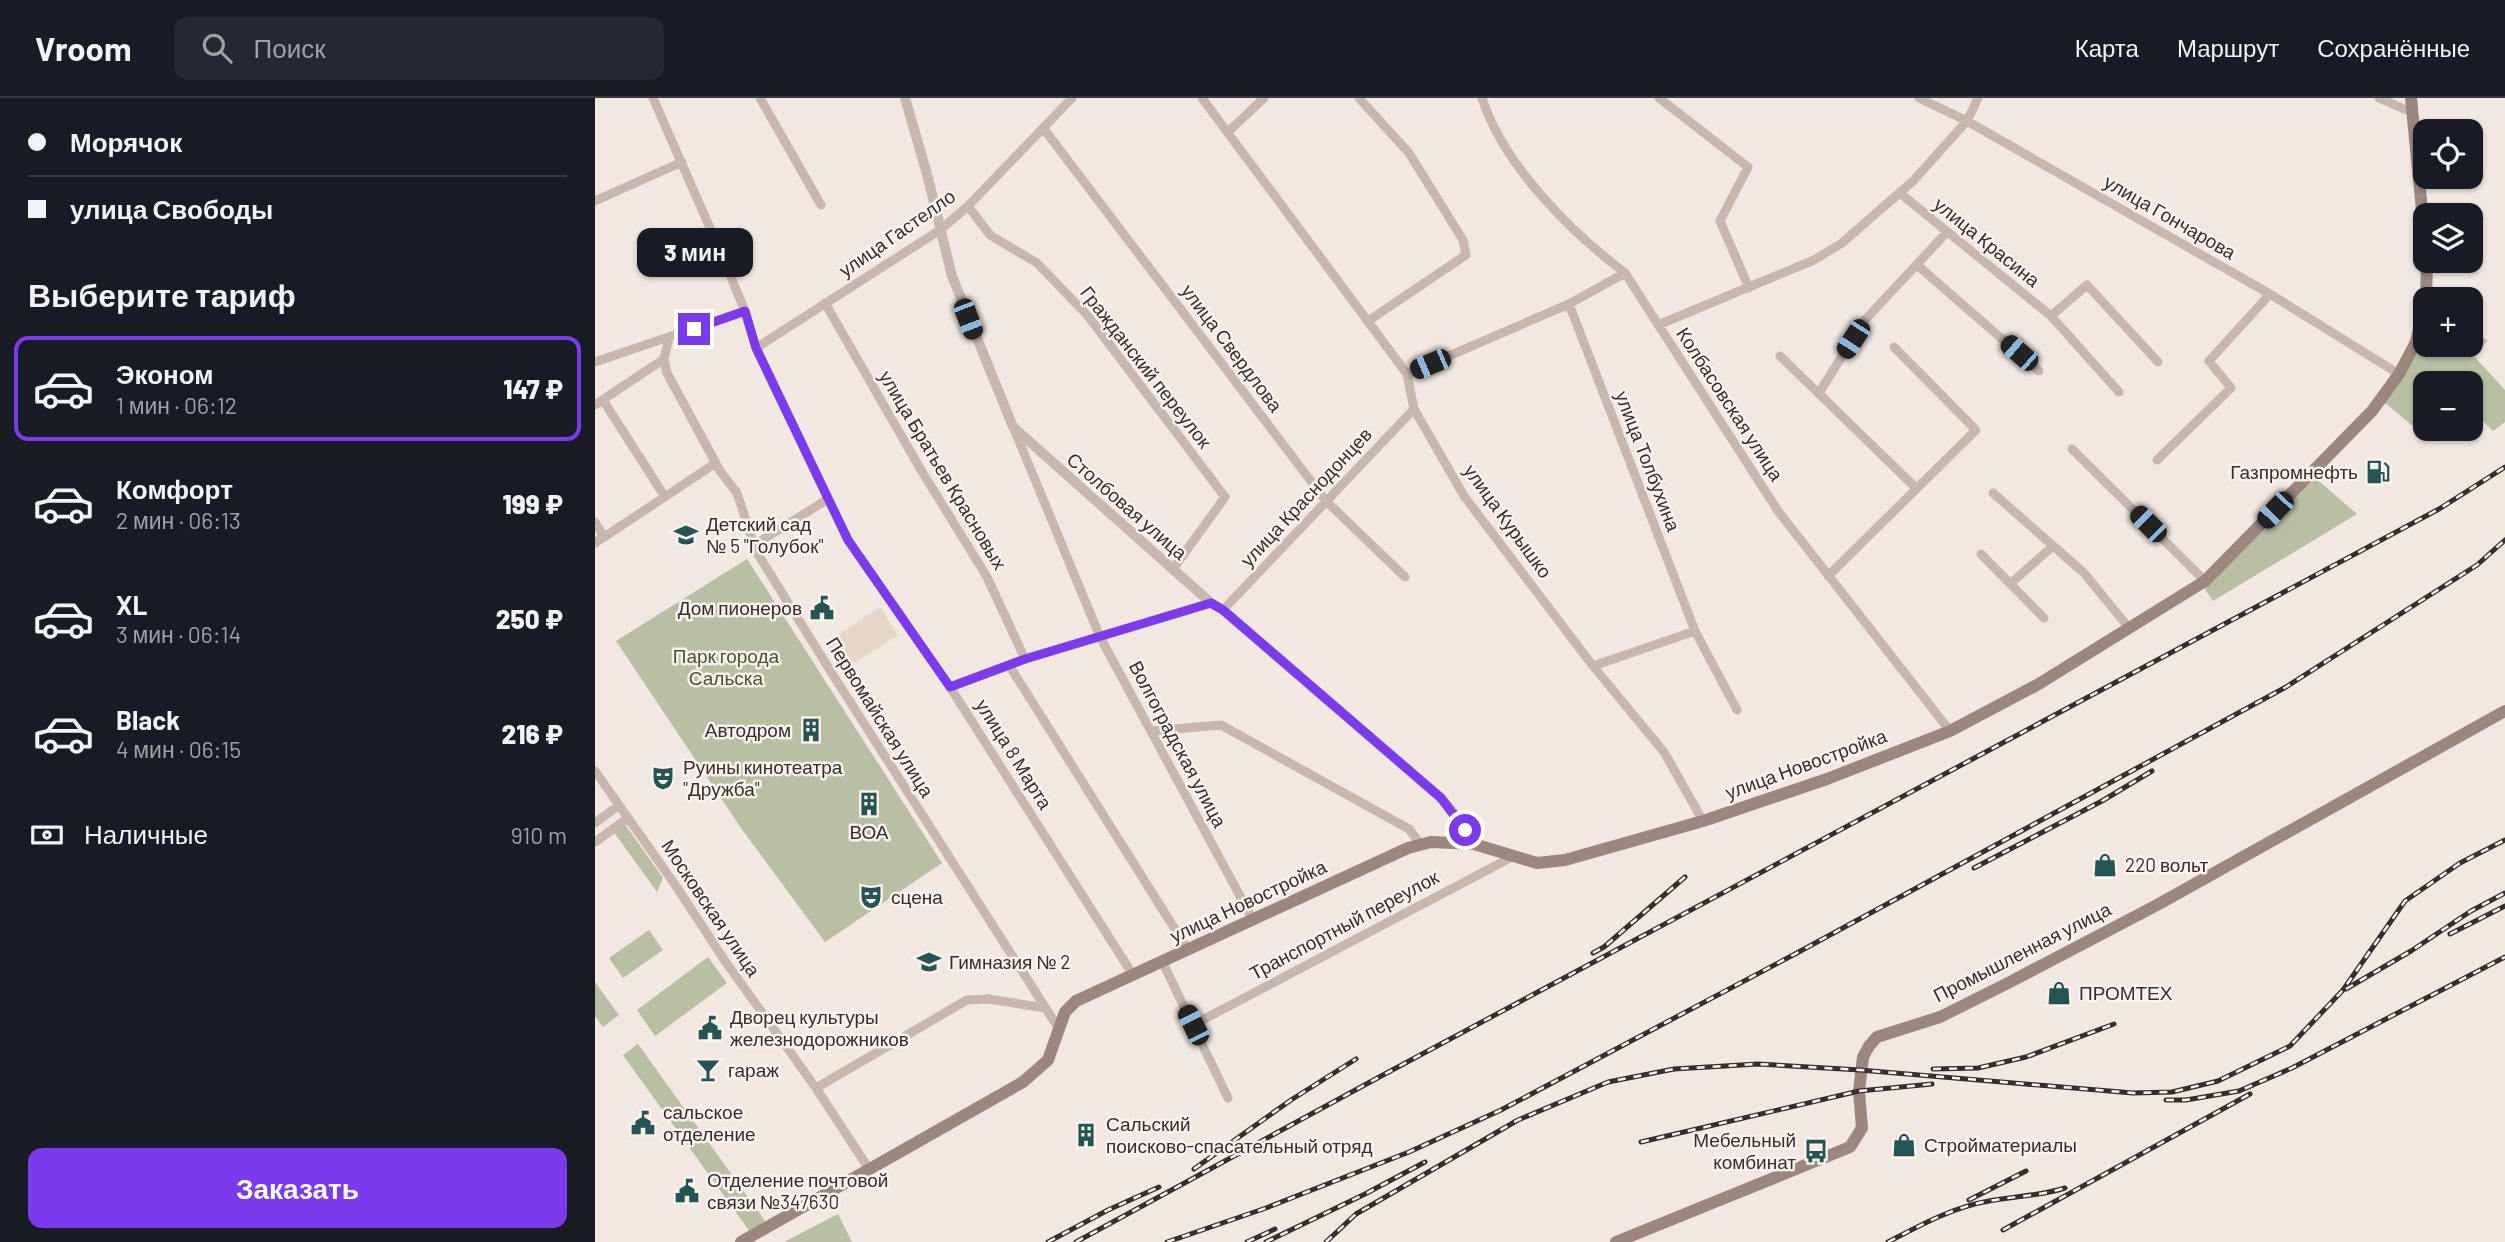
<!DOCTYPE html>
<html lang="ru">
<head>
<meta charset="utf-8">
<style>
  :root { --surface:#171b24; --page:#242831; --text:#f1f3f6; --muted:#9ea1a6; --line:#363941; --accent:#7c3aed }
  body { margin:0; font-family:Barlow,sans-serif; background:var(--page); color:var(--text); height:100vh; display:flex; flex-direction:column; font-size:26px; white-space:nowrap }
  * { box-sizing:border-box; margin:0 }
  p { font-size:23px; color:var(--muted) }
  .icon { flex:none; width:38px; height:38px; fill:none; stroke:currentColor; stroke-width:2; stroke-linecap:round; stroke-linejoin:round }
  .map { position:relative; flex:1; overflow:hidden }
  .drawer { display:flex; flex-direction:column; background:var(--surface); width:595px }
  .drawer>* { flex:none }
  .banner { display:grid; align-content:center; height:154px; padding:0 28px; background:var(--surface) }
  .tools { position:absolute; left:1818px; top:21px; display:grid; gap:14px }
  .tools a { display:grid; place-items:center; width:70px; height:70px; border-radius:14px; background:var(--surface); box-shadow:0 2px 5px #0004; font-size:35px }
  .end { position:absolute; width:32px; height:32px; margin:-16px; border:9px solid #7c3aed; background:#fff; box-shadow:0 0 0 4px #fff }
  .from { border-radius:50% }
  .bubble { position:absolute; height:49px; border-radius:14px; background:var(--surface); box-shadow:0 2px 5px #0004; font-size:23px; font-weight:800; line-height:49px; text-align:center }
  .car { position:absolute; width:21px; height:42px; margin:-21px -10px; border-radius:9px; box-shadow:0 0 5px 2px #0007; background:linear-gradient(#222 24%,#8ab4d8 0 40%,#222 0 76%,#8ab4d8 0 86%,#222 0) }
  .banner b { display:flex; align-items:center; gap:24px; height:66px; font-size:26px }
  .banner b+b { border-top:2px solid var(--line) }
  .banner i { width:18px; height:18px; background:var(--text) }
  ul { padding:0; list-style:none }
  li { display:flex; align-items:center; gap:21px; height:105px; margin:0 14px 10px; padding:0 14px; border:4px solid transparent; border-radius:14px }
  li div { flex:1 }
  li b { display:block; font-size:26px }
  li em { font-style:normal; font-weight:800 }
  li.current { border-color:var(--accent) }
  li>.icon { width:63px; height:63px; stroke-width:1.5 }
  h2 { padding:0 28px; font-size:32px; line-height:84px }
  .pay { display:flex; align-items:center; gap:18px; height:77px; padding:0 28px; font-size:26px }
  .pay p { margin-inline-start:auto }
  .primary-button { display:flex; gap:14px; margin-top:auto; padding:14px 28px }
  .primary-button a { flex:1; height:80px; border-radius:14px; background:var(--accent); color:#fff; font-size:28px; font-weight:800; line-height:80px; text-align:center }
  header { display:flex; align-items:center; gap:42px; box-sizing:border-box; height:98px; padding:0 35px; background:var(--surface); border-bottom:2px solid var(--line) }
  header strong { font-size:33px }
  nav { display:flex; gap:38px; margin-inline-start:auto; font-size:24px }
  .search { width:490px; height:63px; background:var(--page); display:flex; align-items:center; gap:18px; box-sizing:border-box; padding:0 24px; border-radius:14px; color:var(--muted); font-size:26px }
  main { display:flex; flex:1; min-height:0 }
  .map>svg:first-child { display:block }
</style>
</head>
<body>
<header>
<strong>Vroom</strong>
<div class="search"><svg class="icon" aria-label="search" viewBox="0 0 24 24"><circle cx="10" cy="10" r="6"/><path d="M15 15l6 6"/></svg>Поиск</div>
<nav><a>Карта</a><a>Маршрут</a><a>Сохранённые</a></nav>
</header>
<main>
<section class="drawer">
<div class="banner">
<b><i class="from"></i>Морячок</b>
<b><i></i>улица Свободы</b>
</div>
<h2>Выберите тариф</h2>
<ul>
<li class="current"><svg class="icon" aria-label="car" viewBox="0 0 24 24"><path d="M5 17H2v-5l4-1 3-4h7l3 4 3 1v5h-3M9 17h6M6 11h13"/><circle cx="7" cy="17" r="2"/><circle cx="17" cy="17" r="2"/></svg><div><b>Эконом</b><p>1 мин · 06:12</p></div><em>147 ₽</em></li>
<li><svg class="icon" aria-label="car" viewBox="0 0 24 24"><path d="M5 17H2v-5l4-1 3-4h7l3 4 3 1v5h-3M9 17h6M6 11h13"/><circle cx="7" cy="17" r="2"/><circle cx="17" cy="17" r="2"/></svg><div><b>Комфорт</b><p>2 мин · 06:13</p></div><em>199 ₽</em></li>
<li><svg class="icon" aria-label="car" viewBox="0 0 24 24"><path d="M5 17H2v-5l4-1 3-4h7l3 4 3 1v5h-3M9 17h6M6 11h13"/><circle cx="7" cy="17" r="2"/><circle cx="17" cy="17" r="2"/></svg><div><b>XL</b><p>3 мин · 06:14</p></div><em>250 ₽</em></li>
<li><svg class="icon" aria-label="car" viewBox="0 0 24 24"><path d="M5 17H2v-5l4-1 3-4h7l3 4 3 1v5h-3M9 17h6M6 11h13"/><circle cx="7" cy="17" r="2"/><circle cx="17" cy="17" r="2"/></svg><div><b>Black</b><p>4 мин · 06:15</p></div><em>216 ₽</em></li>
</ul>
<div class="pay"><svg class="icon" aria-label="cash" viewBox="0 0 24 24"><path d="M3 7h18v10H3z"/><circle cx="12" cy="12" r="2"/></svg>Наличные<p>910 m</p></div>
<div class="primary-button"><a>Заказать</a></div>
</section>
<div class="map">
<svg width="1910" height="1144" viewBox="0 0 1910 1144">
  <rect width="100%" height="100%" fill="#f1e8e1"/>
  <path fill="#b8bfa2" d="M1830 224V247H1876V229L1892 243 1878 257 1910 292V324L1898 333 1879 315 1876 317V285H1830V331H1851L1837 344 1789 304Z
    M1719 379 1762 416 1618 503 1609 490Z
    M152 461 347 765 230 844 146 730 21 543Z
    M29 725 68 780 62 794 18 733Z
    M54 832 68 852 28 880 14 860Z
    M113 859 132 885 60 938 42 912Z
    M0 884 24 917 8 929 0 918Z
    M43 946 170 1123 155 1134 28 957Z
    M243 1116 257 1144H189Z"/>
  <path fill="#e7d7c9" d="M285 509 303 537 248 572 231 545Z"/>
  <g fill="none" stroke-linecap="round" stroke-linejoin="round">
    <path stroke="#c8b7ad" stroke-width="9" d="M58 0 126 155 150 213 161 250 253 442 355 589 538 877
      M165 0 226 107
      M607 0 812 276 819 311 869 398 998 568 1069 654 1108 723
      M764 0 814 55 868 142 871 157 773 223
      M887 0C909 68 975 133 1030 175L1183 413 1355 633
      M1064 0 1153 69 1125 123 1154 190
      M1324 0 1372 23 1675 196 1804 276
      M1784 0 1818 15
      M449 31 731 403 810 479
      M633 34 669 0
      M1306 96 1456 218 1524 294
      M0 103 87 64
      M373 108 395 137 442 165 493 218 630 399 578 471
      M1322 167 1444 273
      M230 205 326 372 392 479 430 561
      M974 206 1100 533 1142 612
      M1456 218 1492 187 1563 264
      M1063 227 1219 162 1247 145 1318 83 1372 23 1383 0
      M74 240 69 261 72 275 125 373 142 395 161 453 238 577 464 931
      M161 250 345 132 373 108 477 0
      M1185 258 1321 390
      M0 264 150 213
      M812 276 974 206 1030 175
      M1224 295 1269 223 1352 134
      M8 302 70 399
      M0 307 69 261
      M419 331 505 539 658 822
      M1477 351 1610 483
      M1562 362 1636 290 1614 263 1675 196
      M1398 395 1489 475 1534 530
      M0 424 9 439
      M0 445 121 365
      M159 447 233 401
      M1386 456 1449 520
      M1233 478 1381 332 1299 249
      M1415 486 1458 448
      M628 512 819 311
      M414 567 593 852
      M998 568 1100 533
      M355 589 430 561 616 505
      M556 633 626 627 814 731 826 747
      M0 673 81 788 130 863 221 990 274 1071
      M0 725 24 707
      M0 744 33 720
      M567 863 633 1000
      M598 927 917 759
      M221 990 372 902 394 901 450 910"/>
    <path stroke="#c8b7ad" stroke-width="10" d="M310 0 332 76 357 178 418 329 616 505 628 512 846 700 861 718 879 746"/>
    <path stroke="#9c877f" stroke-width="12" d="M1816 0 1830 143
      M1831 201 1832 163
      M146 1144 428 984 453 962 470 914 481 903 813 750 836 744 879 746 942 765 970 762 1108 723 1232 681 1355 633 1442 587 1610 483 1777 313 1804 276 1821 244 1830 206
      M1021 1144 1255 1049 1267 1030 1264 993 1268 959 1274 948 1282 939 1345 919 1413 885 1562 807 1910 613"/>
    <g stroke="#372e2b" stroke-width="5">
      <path id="rail" d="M1379 770 1507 703 1557 673
        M1855 836 1910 808
        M998 855 1009 849 1090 779
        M1751 891 1816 853 1876 813 1910 795
        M1338 971 1383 970 1431 959 1519 926
        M1571 1002H1591L1644 993 1697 970 1910 859
        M1046 1044 1264 993 1337 986
        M599 1071 696 1002 761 961
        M1374 1102 1431 1073
        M1408 1132 1655 996
        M453 1144 513 1112 564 1089
        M481 1144 788 977 1844 411 1910 369
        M572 1144 671 1110 814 1054 906 1012 1200 856 1691 589 1882 467 1910 442
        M652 1144 680 1131
        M671 1144 770 1096 830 1064
        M731 1144 761 1116 923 1022 1013 984 1079 971 1163 966 1265 972 1538 995 1577 994 1623 983 1695 948 1748 892 1810 803 1865 765 1910 742
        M1293 1144C1326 1127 1358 1109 1394 1103 1420 1098 1445 1098 1470 1090"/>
    </g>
    <use href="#rail" stroke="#f9f2ed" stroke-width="2.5" stroke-dasharray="8" stroke-linecap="butt"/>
  </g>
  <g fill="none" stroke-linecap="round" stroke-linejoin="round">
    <path stroke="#7c3aed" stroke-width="9" d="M99 231 150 213 161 250 253 442 355 589 430 561 616 505 628 512 846 700 870 732"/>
  </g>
  <defs>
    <g id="fuel-bare" transform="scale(1.89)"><path d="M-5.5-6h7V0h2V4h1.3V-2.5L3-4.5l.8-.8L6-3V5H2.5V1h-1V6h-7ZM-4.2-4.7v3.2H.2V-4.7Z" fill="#245554" stroke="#f9f2ed" stroke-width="2.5" paint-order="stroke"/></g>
    <g id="school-bare" transform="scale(1.89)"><path d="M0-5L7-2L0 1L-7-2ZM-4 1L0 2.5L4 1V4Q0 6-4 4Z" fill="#245554" stroke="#f9f2ed" stroke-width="2.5" paint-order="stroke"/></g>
    <g id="civic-bare" transform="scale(1.89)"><path d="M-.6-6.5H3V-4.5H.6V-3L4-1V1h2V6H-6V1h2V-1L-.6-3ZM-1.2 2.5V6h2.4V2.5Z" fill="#245554" stroke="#f9f2ed" stroke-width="2.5" paint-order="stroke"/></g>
    <g id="building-bare" transform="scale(1.89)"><path d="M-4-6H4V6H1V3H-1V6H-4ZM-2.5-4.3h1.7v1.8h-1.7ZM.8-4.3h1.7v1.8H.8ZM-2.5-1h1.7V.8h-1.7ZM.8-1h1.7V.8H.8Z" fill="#245554" stroke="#f9f2ed" stroke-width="2.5" paint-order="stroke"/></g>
    <g id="theatre-bare" transform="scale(1.89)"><path d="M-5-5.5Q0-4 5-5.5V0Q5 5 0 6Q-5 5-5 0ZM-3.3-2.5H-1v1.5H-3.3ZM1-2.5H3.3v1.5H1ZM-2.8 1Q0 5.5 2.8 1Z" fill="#245554" stroke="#f9f2ed" stroke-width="2.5" paint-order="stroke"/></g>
    <g id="shop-bare" transform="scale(1.89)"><path d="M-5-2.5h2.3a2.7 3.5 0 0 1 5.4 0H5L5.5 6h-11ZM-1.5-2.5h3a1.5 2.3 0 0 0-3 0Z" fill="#245554" stroke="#f9f2ed" stroke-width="2.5" paint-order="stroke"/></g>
    <g id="bar-bare" transform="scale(1.89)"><path d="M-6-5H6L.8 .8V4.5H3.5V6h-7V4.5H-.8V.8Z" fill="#245554" stroke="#f9f2ed" stroke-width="2.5" paint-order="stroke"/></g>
    <g id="bus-bare" transform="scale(1.89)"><path d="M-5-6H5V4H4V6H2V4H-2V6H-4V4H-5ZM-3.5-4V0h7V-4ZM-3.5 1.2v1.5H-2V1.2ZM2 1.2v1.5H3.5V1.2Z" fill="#245554" stroke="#f9f2ed" stroke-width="2.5" paint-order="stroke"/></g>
  </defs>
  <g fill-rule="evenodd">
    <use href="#fuel-bare" x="1783" y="374"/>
    <use href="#school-bare" x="91" y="437"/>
    <use href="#civic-bare" x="227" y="510"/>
    <use href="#building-bare" x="216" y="632"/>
    <use href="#theatre-bare" x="68" y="680"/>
    <use href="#building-bare" x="274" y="706"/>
    <use href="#shop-bare" x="1510" y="767"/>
    <use href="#theatre-bare" x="276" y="799"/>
    <use href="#school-bare" x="334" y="864"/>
    <use href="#shop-bare" x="1464" y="895"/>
    <use href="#civic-bare" x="115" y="930"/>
    <use href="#bar-bare" x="113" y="972"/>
    <use href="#civic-bare" x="48" y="1025"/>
    <use href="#building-bare" x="491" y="1037"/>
    <use href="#shop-bare" x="1309" y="1047"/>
    <use href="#bus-bare" x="1221" y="1053"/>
    <use href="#civic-bare" x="92" y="1093"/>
  </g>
  <g text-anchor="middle" stroke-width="5" stroke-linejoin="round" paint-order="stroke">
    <g font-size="19" fill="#372e2b" stroke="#f9f2ed">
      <text transform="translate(1575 119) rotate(30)" y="7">улица Гончарова</text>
      <text transform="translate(302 135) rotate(-35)" y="7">улица Гастелло</text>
      <text transform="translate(1392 144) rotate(39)" y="7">улица Красина</text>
      <text transform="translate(637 250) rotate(53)" y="7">улица Свердлова</text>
      <text transform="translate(551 269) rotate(52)" y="7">Гражданский переулок</text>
      <text transform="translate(1135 306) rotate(57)" y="7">Колбасовская улица</text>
      <text transform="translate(1053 363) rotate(69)" y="7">улица Толбухина</text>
      <text transform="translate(348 372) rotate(59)" y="7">улица Братьев Красновых</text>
      <text transform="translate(711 399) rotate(-47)" y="7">улица Краснодонцев</text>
      <text transform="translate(532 408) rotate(41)" y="7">Столбовая улица</text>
      <text transform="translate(913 423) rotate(54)" y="7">улица Курышко</text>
      <text transform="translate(285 619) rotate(58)" y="7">Первомайская улица</text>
      <text transform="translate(583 646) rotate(62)" y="7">Волгоградская улица</text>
      <text transform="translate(419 656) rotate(58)" y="7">улица 8 Марта</text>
      <text transform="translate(1211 666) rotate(-20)" y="7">улица Новостройка</text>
      <text transform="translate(653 803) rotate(-25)" y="7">улица Новостройка</text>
      <text transform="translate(116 810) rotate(56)" y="7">Московская улица</text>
      <text transform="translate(749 827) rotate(-28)" y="7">Транспортный переулок</text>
      <text transform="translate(1427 854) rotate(-27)" y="7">Промышленная улица</text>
    </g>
    <g font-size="19" fill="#372e2b" stroke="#f9f2ed" text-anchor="start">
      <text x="1763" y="381" text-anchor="end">Газпромнефть</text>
      <text x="111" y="433">Детский сад<tspan x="111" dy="22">№ 5 "Голубок"</tspan></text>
      <text x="207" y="517" text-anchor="end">Дом пионеров</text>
      <text x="196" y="639" text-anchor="end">Автодром</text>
      <text x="88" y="676">Руины кинотеатра<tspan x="88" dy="22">"Дружба"</tspan></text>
      <text x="274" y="741" text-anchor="middle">ВОА</text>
      <text x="1530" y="774">220 вольт</text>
      <text x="296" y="806">сцена</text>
      <text x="354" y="871">Гимназия № 2</text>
      <text x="1484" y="902">ПРОМТЕХ</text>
      <text x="135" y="926">Дворец культуры<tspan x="135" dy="22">железнодорожников</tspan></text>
      <text x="133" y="979">гараж</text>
      <text x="68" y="1021">сальское<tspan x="68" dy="22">отделение</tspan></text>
      <text x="511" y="1033">Сальский<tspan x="511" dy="22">поисково-спасательный отряд</tspan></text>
      <text x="1201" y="1049" text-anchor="end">Мебельный<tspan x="1201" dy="22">комбинат</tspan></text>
      <text x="1329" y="1054">Стройматериалы</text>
      <text x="112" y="1089">Отделение почтовой<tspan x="112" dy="22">связи №347630</tspan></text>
    </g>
    <g font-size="19" fill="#4a5331" stroke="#f9f2ed">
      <text x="131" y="565">Парк города<tspan x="131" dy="22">Сальска</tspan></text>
    </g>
  </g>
</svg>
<div class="tools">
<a><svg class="icon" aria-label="locate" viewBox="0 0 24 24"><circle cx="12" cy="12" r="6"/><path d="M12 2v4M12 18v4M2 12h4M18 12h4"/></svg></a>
<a><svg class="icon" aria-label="layers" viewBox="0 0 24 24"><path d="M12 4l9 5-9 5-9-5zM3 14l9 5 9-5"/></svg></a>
<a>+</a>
<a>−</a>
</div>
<i class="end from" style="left:870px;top:732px"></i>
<i class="end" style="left:99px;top:231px"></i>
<div class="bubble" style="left:42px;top:130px;width:116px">3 мин</div>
<i class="car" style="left:373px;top:221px;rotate:159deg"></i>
<i class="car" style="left:1258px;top:241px;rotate:213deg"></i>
<i class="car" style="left:1424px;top:255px;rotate:311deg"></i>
<i class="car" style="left:835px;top:266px;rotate:247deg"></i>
<i class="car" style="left:1680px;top:412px;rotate:224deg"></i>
<i class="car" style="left:1553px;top:426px;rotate:315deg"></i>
<i class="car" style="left:598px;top:927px;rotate:334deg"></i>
</div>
</main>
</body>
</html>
